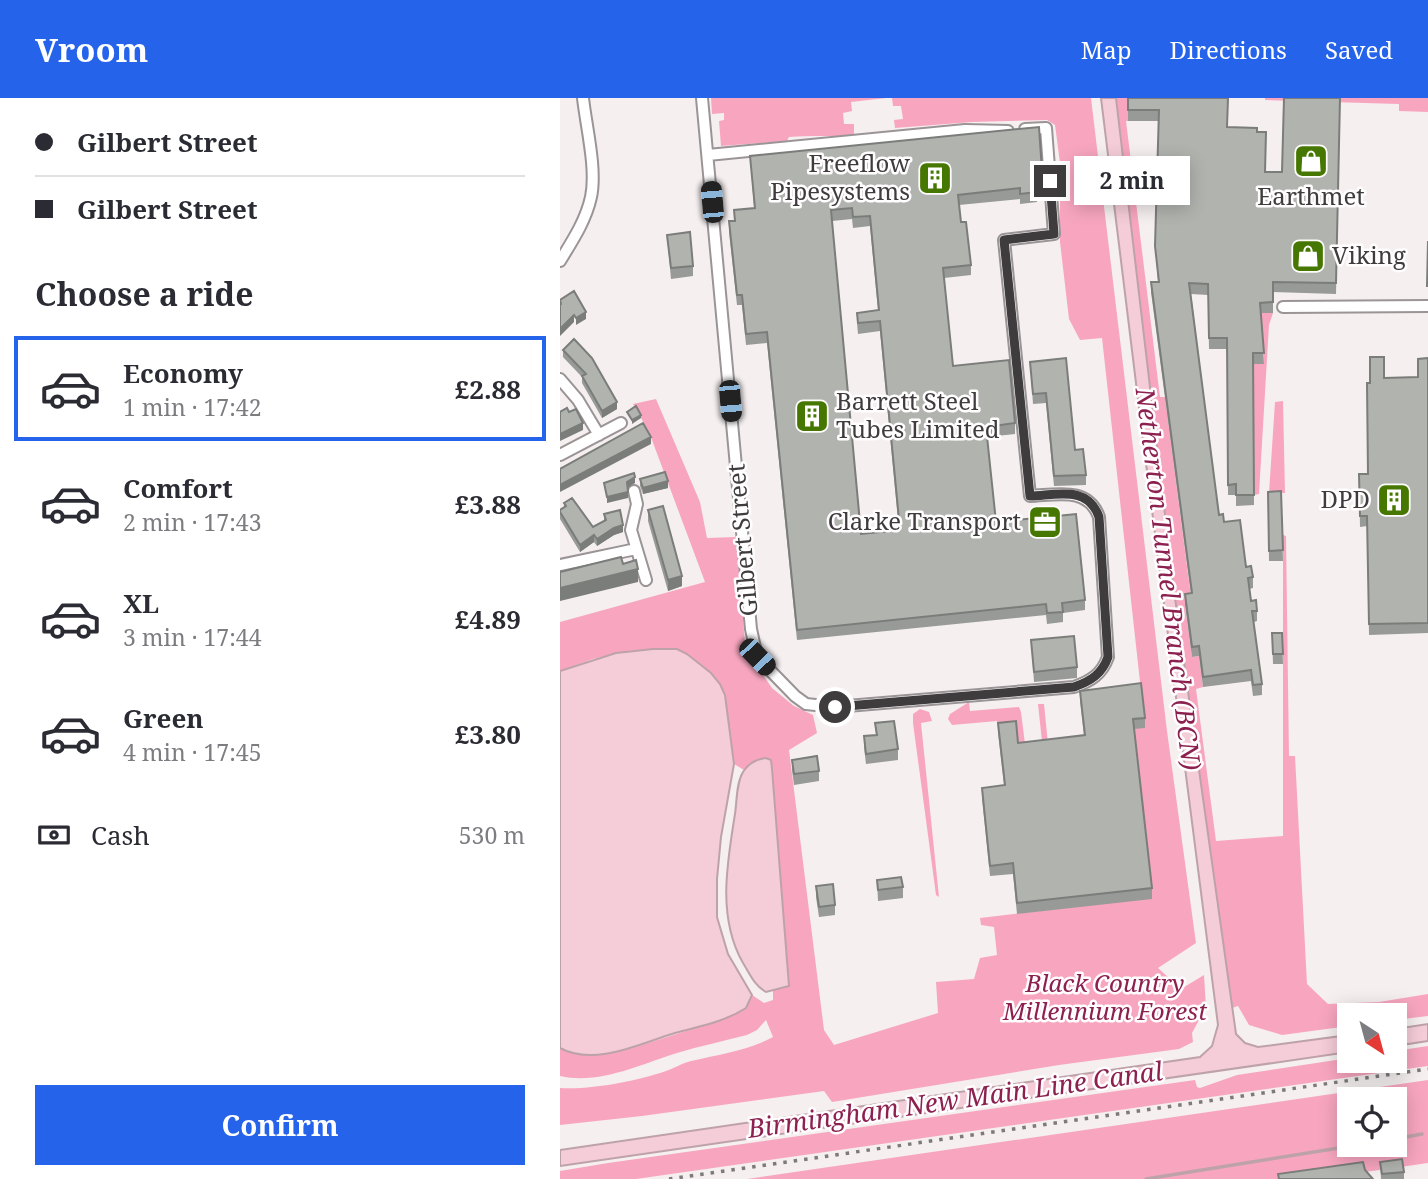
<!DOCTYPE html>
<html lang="en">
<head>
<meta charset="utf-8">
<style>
  :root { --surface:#fff; --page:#f7f7f7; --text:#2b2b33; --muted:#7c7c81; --line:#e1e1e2; --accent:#2563eb }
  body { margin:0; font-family:"Noto Serif",serif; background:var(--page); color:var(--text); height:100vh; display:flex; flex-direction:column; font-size:26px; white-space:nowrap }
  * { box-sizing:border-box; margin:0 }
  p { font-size:23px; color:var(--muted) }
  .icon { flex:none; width:38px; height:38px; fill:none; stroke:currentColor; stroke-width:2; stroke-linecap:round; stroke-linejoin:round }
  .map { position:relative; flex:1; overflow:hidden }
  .panel { display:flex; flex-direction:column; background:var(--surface); width:560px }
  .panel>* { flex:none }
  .hud { display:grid; align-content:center; height:154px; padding:0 35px; background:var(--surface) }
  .needle { width:46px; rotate:144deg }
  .tools { position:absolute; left:777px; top:905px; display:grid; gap:14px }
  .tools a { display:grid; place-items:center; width:70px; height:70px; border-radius:0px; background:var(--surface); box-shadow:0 4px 18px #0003; font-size:35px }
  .end { position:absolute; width:32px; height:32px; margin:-16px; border:9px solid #3e3c3d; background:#fff; box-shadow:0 0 0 4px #fff }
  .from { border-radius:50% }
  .bubble { position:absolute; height:49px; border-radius:0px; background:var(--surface); box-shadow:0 4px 18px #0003; font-size:23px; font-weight:700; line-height:49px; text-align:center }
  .car { position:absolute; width:21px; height:42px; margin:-21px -10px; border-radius:9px; box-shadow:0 0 5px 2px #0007; background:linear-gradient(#222 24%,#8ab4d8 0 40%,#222 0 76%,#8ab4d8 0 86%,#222 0) }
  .hud b { display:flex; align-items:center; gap:24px; height:66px; font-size:26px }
  .hud b+b { border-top:2px solid var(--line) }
  .hud i { width:18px; height:18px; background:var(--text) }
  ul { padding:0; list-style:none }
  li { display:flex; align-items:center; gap:21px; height:105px; margin:0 14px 10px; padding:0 21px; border:4px solid transparent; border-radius:0px }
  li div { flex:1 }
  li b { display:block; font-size:26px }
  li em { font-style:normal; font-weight:700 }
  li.active { border-color:var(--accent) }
  li>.icon { width:63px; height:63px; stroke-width:1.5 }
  h2 { padding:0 35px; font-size:32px; line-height:84px }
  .pay { display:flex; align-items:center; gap:18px; height:77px; padding:0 35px; font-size:26px }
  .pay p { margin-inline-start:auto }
  .action { display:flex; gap:14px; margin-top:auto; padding:14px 35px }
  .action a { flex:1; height:80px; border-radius:0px; background:var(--accent); color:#fff; font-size:28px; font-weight:700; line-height:80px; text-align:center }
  header { display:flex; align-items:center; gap:42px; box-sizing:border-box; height:98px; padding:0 35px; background:var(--accent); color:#fff }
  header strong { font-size:33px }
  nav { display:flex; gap:38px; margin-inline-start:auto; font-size:24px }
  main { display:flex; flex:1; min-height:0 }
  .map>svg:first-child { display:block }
</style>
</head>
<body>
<header>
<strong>Vroom</strong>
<nav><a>Map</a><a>Directions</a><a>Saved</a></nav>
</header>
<main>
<section class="panel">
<div class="hud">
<b><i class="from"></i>Gilbert Street</b>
<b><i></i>Gilbert Street</b>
</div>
<h2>Choose a ride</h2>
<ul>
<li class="active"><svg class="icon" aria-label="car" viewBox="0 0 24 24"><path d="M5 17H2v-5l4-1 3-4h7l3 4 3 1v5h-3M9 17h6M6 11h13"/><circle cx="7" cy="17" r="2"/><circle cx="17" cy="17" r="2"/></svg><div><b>Economy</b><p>1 min · 17:42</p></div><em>£2.88</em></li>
<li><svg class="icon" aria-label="car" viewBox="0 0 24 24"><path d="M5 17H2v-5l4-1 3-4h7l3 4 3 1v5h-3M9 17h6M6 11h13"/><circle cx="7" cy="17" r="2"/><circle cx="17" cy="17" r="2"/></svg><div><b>Comfort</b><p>2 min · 17:43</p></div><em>£3.88</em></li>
<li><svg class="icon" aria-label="car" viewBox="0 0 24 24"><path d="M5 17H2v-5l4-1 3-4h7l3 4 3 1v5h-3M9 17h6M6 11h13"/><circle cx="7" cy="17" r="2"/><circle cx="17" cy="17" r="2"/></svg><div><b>XL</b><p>3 min · 17:44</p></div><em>£4.89</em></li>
<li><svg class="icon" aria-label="car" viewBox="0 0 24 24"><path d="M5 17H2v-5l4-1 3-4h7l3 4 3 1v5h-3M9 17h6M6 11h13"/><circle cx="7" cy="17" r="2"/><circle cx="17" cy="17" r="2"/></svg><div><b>Green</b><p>4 min · 17:45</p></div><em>£3.80</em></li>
</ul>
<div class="pay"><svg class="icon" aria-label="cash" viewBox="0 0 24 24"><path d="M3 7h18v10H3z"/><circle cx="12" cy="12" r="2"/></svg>Cash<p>530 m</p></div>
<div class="action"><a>Confirm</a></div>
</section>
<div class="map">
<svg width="868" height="1081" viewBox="0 0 868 1081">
  <rect width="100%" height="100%" fill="#f5eff0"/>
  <path fill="#f8a6c0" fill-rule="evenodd" d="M151 0H326L291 4 292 13 283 15 284 26H294V37C272 39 252 37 229 39L227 43 161 48 159 23 164 22V15L152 16Z
    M332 0H531L607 633 636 845 598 870 621 891 644 877 646 909 632 935 633 944 619 951 499 967 272 1004 264 993 82 1018 0 1027V990C31 992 77 983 106 973 115 970 122 965 131 963 160 956 187 953 213 939L206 922 197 932 187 937C164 943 140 948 117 955 81 966 40 987 0 978V950L21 957 69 951 167 920 186 910 192 897 204 905 213 902V891L229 888 211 663 192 664 184 672 174 666 165 597 151 575 127 556 117 551 106 550 68 553 33 561 0 573V524L145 484 89 334 73 306 96 301 140 404 147 440 176 439 185 545 194 564 212 590 234 608 253 617 257 635 229 652 264 932 274 947 378 915 376 884 414 881 420 860 437 857 434 829 421 827 420 820 591 800 483 653 478 606H484L488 646 524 638 585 629 542 240 520 242 509 221 500 144V65L495 27 487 22 412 24 335 30 334 22 343 21 341 8H333Z
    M556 0H568V23H566L600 299H605L632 506 625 508 632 559 639 558 643 589 636 591 656 743 723 738V437L726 438 729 658H735L747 886 768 906 819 904 868 896V918L835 922V917H789V928L722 937 689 927 678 908 672 910 614 493Z
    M705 0H868V14L839 13V6L705 2Z
    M700 215H713L709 227 699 396 694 397 693 266 704 265 703 237H693Z
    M723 303 725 395H709L715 304Z
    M409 604 410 613 459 609 461 614 466 654 438 635 437 623 392 627 388 621 390 616Z
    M360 611 369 614 372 623 361 625 379 799 376 797 353 625V616Z
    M868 948V968L76 1081H0V1073L48 1065 635 982 637 989 640 990 677 977 789 960V962H835V953Z
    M868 982V1065L756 1081H187ZM789 1001H835V1046H789Z"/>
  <path fill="#f5cdd8" stroke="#bea2aa" stroke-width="2" d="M541 0H556L614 493 676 936 685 945 698 949 789 937V954L0 1068V1052L640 959 652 948 658 927 583 342Z
    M93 551H117L127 556 151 575 160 586 165 597 174 666 161 739 157 781V819L168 856 192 897 186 910C164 924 140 928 115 935 81 945 35 969 0 950V573L56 555Z
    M206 660 211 662 212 671 229 888 206 894C194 887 190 876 183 865 157 819 167 766 175 716 177 703 176 686 183 674 188 666 197 661 206 660Z
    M868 926V943L835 948V931Z"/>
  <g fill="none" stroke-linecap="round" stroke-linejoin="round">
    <path stroke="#bea2aa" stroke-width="3.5" d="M835 1041 862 1036
      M586 1081 804 1046"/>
    <g stroke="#9a9496" stroke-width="14">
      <path id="minor" d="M142 0 191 531 197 559 235 598 246 606 275 609 514 589C531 583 542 576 548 559L539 419C528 388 496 397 470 398L444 142 494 136 486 30 465 31
        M148 57 405 32 448 33
        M0 163C13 142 26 122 31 99 37 71 26 28 23 0
        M723 209 868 208
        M0 281 18 302 39 337
        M0 357 61 325
        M74 393 77 406 71 432 86 482
        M0 467 76 451"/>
    </g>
    <use href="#minor" stroke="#fff" stroke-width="10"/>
    <path stroke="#7d7a7b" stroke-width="3.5" stroke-dasharray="3.5 7" stroke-linecap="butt" d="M109 1081 868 971"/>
  </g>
  <path fill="#979a96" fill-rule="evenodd" d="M568 0 668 29 697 34 705 74H722L780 0 776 196 713 194V215H701L704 266H693L694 407 676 408V397H668L667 251H649L648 197 631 196 659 417 693 479V490L689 491 691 503 697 513V523L694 524 702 586V597L693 598 691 583 643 589 639 558 632 559 625 507V496H631L591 194V184H598L595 148 599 23H568Z
    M190 58 483 88V98L477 99V104L460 106V101L399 107 401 124 411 167V177L384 180 393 268 455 325V336L427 339 436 424 525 502V512L503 515V524L487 526 486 517 237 542 207 245 186 247 182 207H177L169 134V123H174V112L194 110ZM292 121 293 130 310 128 318 212 297 215V225L298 236 320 233 339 432 301 436 272 123Z
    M107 137 133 168V178L111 181Z
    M3 252 57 311 42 320 22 285V279L3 259Z
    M868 260V535L809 537 807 428 800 429 799 376H808L810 285 824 280 858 279Z
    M470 264 515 352 526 377V387L494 388 486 305 473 306Z
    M80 381 108 390 83 396 80 388Z
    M721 393 723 463H709L708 394Z
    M4 405 33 429 44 423V416L63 434 54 437 37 448 34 444 20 454 0 421V412L4 409Z
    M88 412 122 488 108 493 88 423Z
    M712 535H722L723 566H713Z
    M471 542 517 569V580L474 584Z
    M520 593 585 620V630L574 631 592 790V801L457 816 453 776 430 778 422 700V690L444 687 438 635V625L458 645 524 638 520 603Z
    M315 625 338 651V662L306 666 304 649V638L316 637Z
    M232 662 259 673V683L234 687 232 672Z
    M317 782 343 789V800L318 803Z
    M256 788 275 807V817L259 819 256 799Z
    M820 1064 844 1074V1081H821Z"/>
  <path fill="#7b7d7a" d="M26 214V221L16 227V220Z
    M14 217V224L0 238V231Z
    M57 304V311L42 320V313Z
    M81 317V320L72 326V322Z
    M23 325V332L0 343V336Z
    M91 339V346L0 394V387Z
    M75 379V385L67 390V384Z
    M108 383V390L83 396V390Z
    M68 394V400L47 405V399Z
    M63 427V434L54 437 37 448V441L54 430Z
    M34 437V444L20 454V447Z
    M78 471V484L0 503V490Z
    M122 478V488L108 493V482Z"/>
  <path fill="#b0b3ae" stroke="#7b7d7a" stroke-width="2" fill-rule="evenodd" d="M568 0H668L667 29 697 30V34H706L705 74H722L724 0H780L776 185 713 184V204L700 205 704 255H693L694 397H676V386L668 387 667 240H649L648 186 629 185 659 417 663 416 664 424 680 422 686 469 691 468 693 479 688 480 691 503 696 502 697 513H692L702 586 693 587 691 572 643 579 639 548 632 549 625 496 632 495 591 184H599L595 148 599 12H568Z
    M479 29 483 88 477 89V94L460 96V90L398 97 401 124H406L411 167 383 170 393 268 449 262 455 325 426 329 436 424 516 416 525 502 502 505 503 514 487 515 486 506 237 532 207 234 186 236 182 197H177L169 123H175L174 112 195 110 190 58ZM292 110 293 119 310 118 319 212 297 215 298 225 320 223 340 432 301 436 271 112Z
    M130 134 133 168 111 170 107 137Z
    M868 143V188H867Z
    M14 193 26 214 16 220 14 217 0 231V207L1 206 0 202Z
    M14 241 32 260 57 304 42 313 22 278 26 276 3 252Z
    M810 259H824V280L858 279V261L868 260V525L809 526 807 418H800L799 376H808L807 285H810Z
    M506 260 515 352 523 351 526 377 494 378 486 295 473 296 470 264Z
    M76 308 81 317 72 322 67 314Z
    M7 310 9 314 16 311 23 325 0 336V314Z
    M83 325 91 339 0 387V371Z
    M105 374 108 383 83 390 80 381Z
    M74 375 75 379 67 384 68 394 47 399 44 385Z
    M721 393 723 452 709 453 708 394Z
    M12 400 33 429 46 422 44 416 60 412 63 427 54 430 37 441 34 437 20 447 0 414V412L6 408 4 405Z
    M103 408 122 478 108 482 88 412Z
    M61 459 63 466 76 462 78 471 0 490V474Z
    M712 535H722L723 556H713Z
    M514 538 517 569 474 574 471 542Z
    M581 585 585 620 573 621 592 790 457 805 453 765 430 768 422 690 445 687 438 625 456 623 458 645 525 637 520 593Z
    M334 623 338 651 306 656 304 638 317 637 315 625Z
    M257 658 259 673 234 676 232 662Z
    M341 779 343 789 318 792 317 782Z
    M273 786 275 807 259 809 256 788Z
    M842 1061 844 1074 822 1076 820 1064Z
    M803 1064 805 1072 813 1081H719L718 1076Z"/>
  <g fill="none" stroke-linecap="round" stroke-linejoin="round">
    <path stroke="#3e3c3d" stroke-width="9" d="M275 609 514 589C531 583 542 576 548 559L539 419C528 387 497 397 470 398L444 142 494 136 490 83"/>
  </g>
  <defs>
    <g id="shop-square" transform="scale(1.75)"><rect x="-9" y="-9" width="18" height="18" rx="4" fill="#467700" stroke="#fffdfe"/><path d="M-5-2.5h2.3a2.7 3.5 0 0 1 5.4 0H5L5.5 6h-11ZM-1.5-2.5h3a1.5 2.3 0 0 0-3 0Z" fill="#fff"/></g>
    <g id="building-square" transform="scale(1.75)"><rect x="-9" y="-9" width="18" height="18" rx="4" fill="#467700" stroke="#fffdfe"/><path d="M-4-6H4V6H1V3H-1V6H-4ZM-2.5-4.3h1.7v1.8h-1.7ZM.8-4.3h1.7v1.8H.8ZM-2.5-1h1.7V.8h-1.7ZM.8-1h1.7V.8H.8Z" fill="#fff"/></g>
    <g id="office-square" transform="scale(1.75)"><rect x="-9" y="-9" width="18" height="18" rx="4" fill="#467700" stroke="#fffdfe"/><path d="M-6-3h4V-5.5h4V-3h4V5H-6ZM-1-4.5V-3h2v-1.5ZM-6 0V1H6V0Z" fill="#fff"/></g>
  </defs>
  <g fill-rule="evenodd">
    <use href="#shop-square" x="751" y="63"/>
    <use href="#building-square" x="375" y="80"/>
    <use href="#shop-square" x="748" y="158"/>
    <use href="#building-square" x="252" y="318"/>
    <use href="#building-square" x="834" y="402"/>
    <use href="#office-square" x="485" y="424"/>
  </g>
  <g text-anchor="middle" stroke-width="5" stroke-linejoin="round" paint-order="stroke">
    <g font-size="24" fill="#3e3c3d" stroke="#fffdfe" text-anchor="end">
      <text x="350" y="74">Freeflow<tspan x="350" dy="28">Pipesystems</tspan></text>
      <text x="751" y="107" text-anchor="middle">Earthmet</text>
      <text x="772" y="166" text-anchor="start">Viking</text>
      <text x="276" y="312" text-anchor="start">Barrett Steel<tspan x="276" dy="28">Tubes Limited</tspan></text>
      <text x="810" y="410">DPD</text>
      <text x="461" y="432">Clarke Transport</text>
    </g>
    <g font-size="24" fill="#3e3c3d" stroke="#fffdfe">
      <text transform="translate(183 442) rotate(-95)" y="8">Gilbert Street</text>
    </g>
    <g font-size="24" font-style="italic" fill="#8c204f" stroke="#fffdfe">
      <text x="545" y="894">Black Country<tspan x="545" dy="28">Millennium Forest</tspan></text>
    </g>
    <g font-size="26" font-style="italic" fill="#8c2150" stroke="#fffdfe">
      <text transform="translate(608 481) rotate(83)" y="9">Netherton Tunnel Branch (BCN)</text>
      <text transform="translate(395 1002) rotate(-8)" y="9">Birmingham New Main Line Canal</text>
    </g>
  </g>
</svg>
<div class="tools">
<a><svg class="needle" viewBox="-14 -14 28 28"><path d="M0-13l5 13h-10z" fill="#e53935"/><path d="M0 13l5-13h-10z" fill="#7c7c81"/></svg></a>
<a><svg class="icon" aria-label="locate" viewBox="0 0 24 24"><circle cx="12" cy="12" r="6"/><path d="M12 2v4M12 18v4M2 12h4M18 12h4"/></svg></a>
</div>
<i class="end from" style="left:275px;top:609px"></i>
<i class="end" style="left:490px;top:83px"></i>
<div class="bubble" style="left:514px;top:58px;width:116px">2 min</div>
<i class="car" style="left:152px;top:104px;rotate:355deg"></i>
<i class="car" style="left:170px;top:303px;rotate:175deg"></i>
<i class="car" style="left:197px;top:559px;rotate:136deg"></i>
</div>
</main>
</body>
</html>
